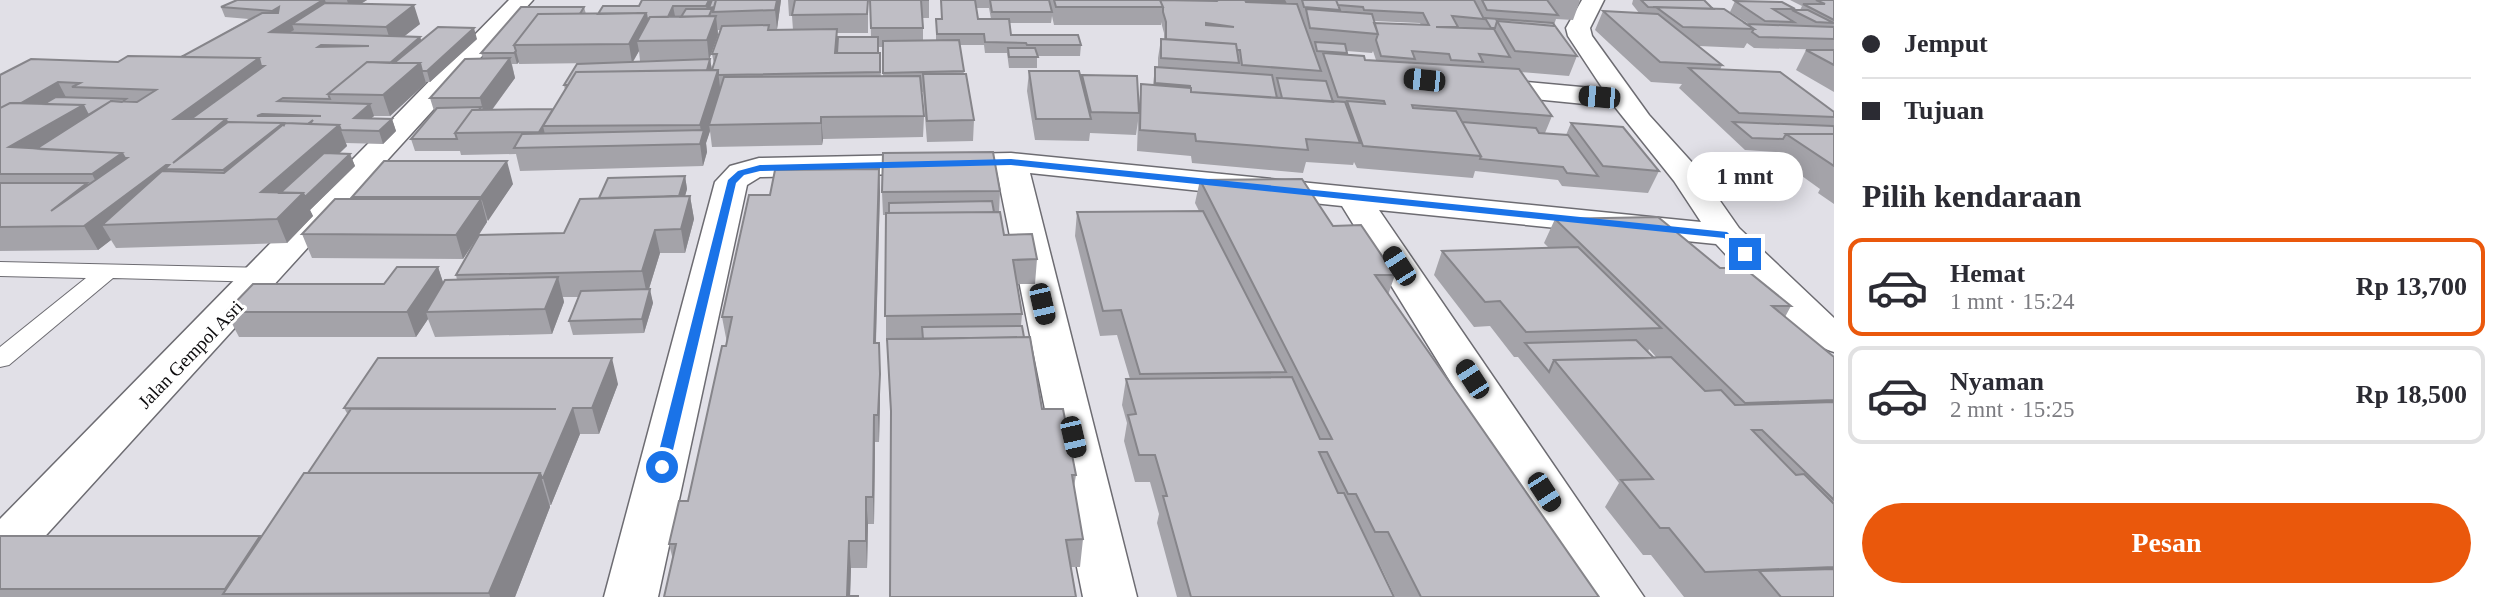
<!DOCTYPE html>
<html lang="id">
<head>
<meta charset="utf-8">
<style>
  :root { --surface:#fff; --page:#f2f2f3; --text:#2b2b33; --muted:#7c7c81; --line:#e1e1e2; --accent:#ea580c }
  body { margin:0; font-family:"Times New Roman",serif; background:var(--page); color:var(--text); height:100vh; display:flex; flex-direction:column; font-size:26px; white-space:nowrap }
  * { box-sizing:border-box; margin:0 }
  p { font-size:23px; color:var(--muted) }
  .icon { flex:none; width:38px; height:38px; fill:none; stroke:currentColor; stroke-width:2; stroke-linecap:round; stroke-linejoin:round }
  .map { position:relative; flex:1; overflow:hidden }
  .panel { display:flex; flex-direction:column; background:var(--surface); width:665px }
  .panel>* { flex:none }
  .top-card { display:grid; align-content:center; height:154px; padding:0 28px; background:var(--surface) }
  .end { position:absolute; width:32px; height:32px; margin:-16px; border:9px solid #1a73e8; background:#fff; box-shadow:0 0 0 4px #fff }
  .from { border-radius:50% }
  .bubble { position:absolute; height:49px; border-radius:24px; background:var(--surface); box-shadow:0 4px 18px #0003; font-size:23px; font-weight:700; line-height:49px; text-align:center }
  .car { position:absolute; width:21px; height:42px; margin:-21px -10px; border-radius:9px; box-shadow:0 0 5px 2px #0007; background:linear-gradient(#222 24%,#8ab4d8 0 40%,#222 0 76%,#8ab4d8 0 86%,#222 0) }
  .top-card b { display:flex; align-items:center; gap:24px; height:66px; font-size:26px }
  .top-card b+b { border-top:2px solid var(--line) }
  .top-card i { width:18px; height:18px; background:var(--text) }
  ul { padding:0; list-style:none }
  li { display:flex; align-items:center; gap:21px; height:98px; margin:0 14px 10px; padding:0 14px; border:4px solid var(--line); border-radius:14px }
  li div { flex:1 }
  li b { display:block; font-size:26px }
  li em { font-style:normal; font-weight:700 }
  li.active { border-color:var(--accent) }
  li>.icon { width:63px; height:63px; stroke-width:1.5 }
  h2 { padding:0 28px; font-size:32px; line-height:84px }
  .action { display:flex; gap:14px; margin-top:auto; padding:14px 28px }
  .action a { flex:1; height:80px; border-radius:42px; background:var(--accent); color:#fff; font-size:28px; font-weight:700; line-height:80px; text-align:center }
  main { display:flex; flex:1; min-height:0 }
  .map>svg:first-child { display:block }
</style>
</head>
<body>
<main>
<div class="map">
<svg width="1834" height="597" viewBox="0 0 1834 597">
  <rect width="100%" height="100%" fill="#e1e0e7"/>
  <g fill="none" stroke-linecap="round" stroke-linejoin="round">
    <g stroke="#6d6c72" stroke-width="2">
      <path id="lane" d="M0 262 265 268 276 275 265 282 113 278 9 365 0 367V347L86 278 0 276Z"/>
    </g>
    <g stroke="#6d6c72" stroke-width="3">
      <path id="street" d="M509 0H533L18 566 0 572V519Z
        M1582 0H1604L1590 28 1592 36 1649 115 1697 168 1739 228 1834 318V352C1798 342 1744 273 1716 244L1379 210 1644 597H1587L1555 551 1342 206 1030 173 1137 597H1083L997 172 760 177 747 185 658 597H604L715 182 730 166 759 158 1011 153 1701 222 1674 181 1615 107 1483 94 1473 92 1469 86 1473 80 1483 78 1603 89 1568 36 1566 28Z"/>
    </g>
    <use href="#lane" fill="#fff" fill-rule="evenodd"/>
    <use href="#street" fill="#fff" fill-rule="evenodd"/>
  </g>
  <path fill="#a4a3a9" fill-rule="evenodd" d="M237 0H367L361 4 420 24 404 36 420 37 421 40 477 39 430 82H425L426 83 390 116H374L371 118 392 119 396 131 383 144 346 143 347 146 339 154H350L355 166 310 210 313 216 287 243 116 248 111 240 98 250 0 251V75L118 62 181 57 249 19 225 17 221 7Z
    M642 0H781L777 29 769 30H793L792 16H789L788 0H868V33H837L838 43 871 37 870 0H929V18H923V40H936V19H941V0H1579L1580 1 1573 20 1556 19 1554 25 1577 56 1569 76 1521 72 1552 116 1545 133 1566 135 1571 123 1659 171 1648 193 1562 186 1558 180 1475 171 1473 178 1357 168 1354 162 1353 165 1306 162 1303 173 1192 163 1191 156 1137 151 1138 121 1136 135 1090 133 1089 141 1035 140 1027 91 1029 71 1081 79 1082 75 1139 105 1141 84 1153 85 1155 67H1158V58L1161 39H1164V33L1161 22V25H1054L1052 16 1051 23H1009L1011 35 1081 45 1080 56H1037V68H1009L1007 53H985L984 45H960L964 74 974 120 973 141 927 142 923 92H922L924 116 923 137 823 139 822 145 712 147 710 131 706 143 707 152 703 166 520 171 516 154 461 155 460 151H415L411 139 434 111 430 98 483 58 481 53 584 7 586 14H598L639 6ZM976 8H989L991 19H978ZM1374 21 1420 23 1421 25 1374 23ZM718 30H720L712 54 714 64 712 70 710 59H709L718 35ZM878 47H883V76H881ZM639 51 640 61 683 60 633 62ZM1347 51 1372 53 1373 51 1376 60H1365L1347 55ZM519 62V64L592 63 564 85 565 90 553 111 492 110 515 78 512 64H517Z
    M1633 0H1704L1713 9 1746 24H1749L1730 12 1735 1 1800 10 1802 6 1790 0H1834V50L1754 48 1747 43 1744 48 1699 46 1722 65 1720 70 1834 112V204L1818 193 1820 189 1774 156 1776 152 1745 150 1679 88 1682 84 1651 82 1595 30 1603 11 1639 13 1632 4Z
    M1806 50H1834V92L1796 70Z
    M879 169 880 192 876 343H879L880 374V400L879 442H875L874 524H868L867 568H851L850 596H858V597H664L673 560 669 544 679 501H688L722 346H726L727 343 722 317 749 195H770L775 170Z
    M685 176 687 189 685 196H690L694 219 685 253H660L649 289 653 303 644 333 573 335 569 321 579 297H563L564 302 552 334 435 337 428 319 416 337H239L226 312 384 284 438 267 443 283 457 280 456 275 478 237 463 259 312 258 302 234 352 199V197L513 184 487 221V222L479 235 564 233 599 198Z
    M1200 180 1333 226 1395 275 1388 295 1599 597H1395L1377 559 1394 597H1177L1157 523 1159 514 1150 482H1135L1124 441 1127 423 1122 405 1126 379H1130L1117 335 1100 336 1075 236 1077 212 1199 211 1195 203Z
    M1000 191 999 212 1004 235 1037 259 1035 284H1017L1022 314 1021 326 1042 409 1076 475 1074 487 1083 539 1080 567H1071L891 425 887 341H886V215H883L882 192Z
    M1555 219 1720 268 1791 306 1785 317 1834 357V597H1684L1651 555H1643L1605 507 1619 483 1518 357H1514L1490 326 1474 327 1434 275 1442 251 1549 248 1544 243ZM1649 349 1657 358H1654L1648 352Z
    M618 384 599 434H580L551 505H550V507L515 597H0V536L261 537 308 473 348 415 344 408Z"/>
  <path fill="#86858a" d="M323 0H325L328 9 292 24 294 30 274 42 270 32Z
    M347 0H367L350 10Z
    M709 0H714L709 8 710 11 708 16 706 6Z
    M777 0H781L777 29 775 10Z
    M414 5 420 24 392 46 386 27Z
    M673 6 675 16 667 19Z
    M279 7 276 22 272 11Z
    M646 13 649 31 637 41 639 51 632 63 629 44Z
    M716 16 718 35 709 60 707 40Z
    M474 28 477 39 430 82 427 71Z
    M420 37 424 48 383 69Z
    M516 51 519 62 517 64 514 53Z
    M259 58 266 78 201 128 174 119Z
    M510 58 515 78 485 119 480 98Z
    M710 59 712 70 702 83Z
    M420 63 426 83 390 116 383 95Z
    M718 70 721 96 709 125 710 131 706 143 707 152 703 166 700 144 702 139 700 125Z
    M58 82 69 103 0 115Z
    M370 104 374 116 358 130 354 118Z
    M83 105 97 131 25 175 9 147Z
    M553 109 543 126 548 147 542 148 539 132Z
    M821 117 823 139 822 145 821 123Z
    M226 119 235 141 173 163Z
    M392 119 396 131 383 144 379 131Z
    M283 123 291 144 234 193 223 170Z
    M339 125 347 146 288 200 261 192Z
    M122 153 137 181 107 203 92 174Z
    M350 154 355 166 310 210 313 216 287 243 277 219 303 193Z
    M507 161 513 184 488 221 481 197Z
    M166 165 168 169H165L175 190 102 225 111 240 98 250 84 226Z
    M879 169 880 192 875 369 874 343Z
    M685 176 687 189 680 214 678 201Z
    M87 183 99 205 51 211Z
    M690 196 694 219 685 253 681 229Z
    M481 199 487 222 463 259 456 235Z
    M655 230 660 253 647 295 642 271Z
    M438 267 446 291 426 312 428 319 416 337 407 312Z
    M558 277 564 302 552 334 545 309Z
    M650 289 653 303 644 333 642 319Z
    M612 358 618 384 599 434 592 408Z
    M880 374V400L879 442 878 415Z
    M573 408 580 434 551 505 543 478Z
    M874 415 875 442 874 524 873 497Z
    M540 473 550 507 515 597H490L489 593Z
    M866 497 868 524 867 568 866 541Z
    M849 541 851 568 850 597H847Z"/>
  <path fill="#bfbec5" stroke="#86858a" stroke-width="2" fill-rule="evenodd" d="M237 0H323L270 32 420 37 390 63 367 62 328 94 330 99 283 98 278 101 370 104 354 118 392 119 379 131 341 130 339 125 310 124 313 120 308 124 285 123 284 125 283 123 228 122H227L226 119H191L264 66H261L259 58 181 57 262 13H278L279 7 272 11 221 7ZM321 45 369 46 318 47ZM262 114 321 116H257Z
    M642 0H709L706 6H673L668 17H650L648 19H647L646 13 598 14 603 6H639Z
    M712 0H722H716L714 7 709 8Z
    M716 0H777L775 10 713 12Z
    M795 0H868L867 14 792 15Z
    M870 0H929H921L923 28H871Z
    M941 0H975L978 19H1009L1011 35H1078L1081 45H1027L1026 43 985 42 984 34H937L936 19H942Z
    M990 0H1049L1052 12H992Z
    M1054 0H1160L1163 7H1056Z
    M1160 0 1216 1 1215 0H1284L1285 2 1245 0 1246 2 1297 4 1321 71 1242 65 1240 50H1237L1236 44 1166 39V22L1163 12V7ZM1206 23 1234 27 1206 25Z
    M1302 0H1336L1340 10 1304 7Z
    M1336 0H1474L1484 19 1452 16 1458 27H1436L1494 29 1510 57 1479 54 1483 62 1451 60 1449 54 1412 51 1415 59 1381 56 1376 40 1378 34 1374 23 1429 25 1423 13 1364 10 1363 7 1338 5Z
    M1482 0H1547L1558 15 1487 10Z
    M1641 0H1704L1713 9 1648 7Z
    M1816 0H1834V20L1803 4H1825Z
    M1735 1 1782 2 1795 9H1773L1794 22 1765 21Z
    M325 3 414 5 386 27 292 24Z
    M521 7H584L580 14H538L514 45 516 51 514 53H481Z
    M1656 7 1724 9 1754 29 1683 27Z
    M686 9H712L709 16 681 17Z
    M1306 9 1372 14 1378 34 1310 28Z
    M1792 10H1808L1834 23 1816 22Z
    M1603 11 1658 14 1722 65 1660 62Z
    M646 13 629 44 514 45 538 14Z
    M716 16 707 40 637 41 650 17Z
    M1485 18 1553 23 1555 26 1497 21 1495 28H1491Z
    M1497 21 1555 26 1577 56 1515 51Z
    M1746 24 1834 27V39L1759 37 1752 32 1754 29Z
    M769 25 768 30 837 29 835 53H880V72L718 75V70H712L717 54H712L722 26Z
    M438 27 474 28 427 71H422L420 63H394Z
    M838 37H878V53H837Z
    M1161 39 1236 44 1239 63 1161 58Z
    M959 40 964 71 883 73V41Z
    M1315 42 1345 44 1347 53 1317 51Z
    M1008 48H1035L1038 57H1009Z
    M1806 50H1834V65Z
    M1323 53 1364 56 1365 60 1519 69 1552 116 1412 105 1413 108 1456 111 1481 156 1363 146 1347 101 1385 104 1384 101 1338 97Z
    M128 56 259 58 174 119H226L173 163 228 122 283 123 223 170 165 169 169 165H166L84 226 0 227V183H87L51 211 127 158H125L122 153 36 149 111 101 137 102 156 90 72 87 80 83 58 82 21 103H10L0 108V75L31 59 118 62Z
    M510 58 480 98H430L465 59Z
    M710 59 707 70 576 72 568 85H564L577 64Z
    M367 62 420 63 383 95 328 94Z
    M1155 67 1272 75 1277 98 1191 92V88H1190V86L1155 83Z
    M1689 68 1780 72 1834 112V117L1739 113Z
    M718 70 700 125 543 126 576 72Z
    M1029 71H1079L1091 119H1036Z
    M923 74H966L974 120 927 121Z
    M1082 75 1137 76 1139 113 1091 112Z
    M920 76 924 116 821 117V123L709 125 724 77Z
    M1277 78 1326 81 1333 102 1282 98Z
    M1141 84 1191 88V92L1345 102 1360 143 1306 139 1308 150 1196 141 1195 134 1140 130Z
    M56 97 126 99 122 102 111 101 88 115 83 105 44 104Z
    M10 103 83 105 9 147 122 153 92 174H0V108Z
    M481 107 479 110H472L455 133 457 139H411L437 108Z
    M553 109 539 132 455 133 472 110Z
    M1462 122 1536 128 1539 133 1568 135 1598 176 1567 173 1563 167 1480 159 1481 156Z
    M1733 122 1833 126 1834 127V134H1786L1783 139 1752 138Z
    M285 123 339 125 261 192 303 193 277 219 102 225 162 171 224 173Z
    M1571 123 1623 127 1659 171 1603 166Z
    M704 130 700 144 514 148 522 134Z
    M1786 134H1834V166Z
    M993 152 1000 191 882 192 883 153Z
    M324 153 350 154 305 197 303 193H280Z
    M384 161H507L481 197H352Z
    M879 169 874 343H879L880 374 878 415H874L873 497H866V541H849L847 596H858V597H664L676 544H669L679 501H688L722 346H726L732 317H722L749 195H770L775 170Z
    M685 176 679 196 599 198 608 178Z
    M1302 179 1333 226 1361 225 1395 275H1375L1599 597H1421L1388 532H1375L1356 494H1348L1327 452H1319L1338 493H1344L1394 597H1191L1163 496H1167L1155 455H1139L1128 415 1136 414 1126 379 1292 377 1320 439H1332L1200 180Z
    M690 196 681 229 655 230 642 271 456 275 479 235 564 233 580 199Z
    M335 199H481L456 235 302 234Z
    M992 201 994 212 889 213V203Z
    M1203 211 1286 372 1140 374 1121 310 1103 311 1077 212Z
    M1000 212 1004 235 1032 234 1037 259 1013 260 1022 314 885 316 886 213Z
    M1658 217 1720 268H1744L1791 306H1772L1834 357V400L1745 403 1555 219Z
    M1578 247 1661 328 1526 332 1500 301 1485 302 1442 251Z
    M397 267H438L407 312H226L253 284H384Z
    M558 277 545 309 426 312 445 280Z
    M650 289 642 319 569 321 581 291Z
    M1022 326 1024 337 923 339 922 327Z
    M1030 337 1042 409H1063L1076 475H1072L1083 539 1066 540 1076 597H890L891 411 887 339Z
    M1636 340 1654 358 1554 360 1549 372 1525 343Z
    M1671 357 1705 391 1721 390 1735 405 1834 402V500L1762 430H1752L1796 475 1804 474 1834 504V567L1705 572 1669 528H1660L1621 480 1653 479 1554 360Z
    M378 358H612L592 408H573L543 478H542L540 473H308L351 409H556L344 408Z
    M304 473H540L489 593 223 594Z
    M0 536H260L225 589H0Z
    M1834 569V597H1781L1759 571Z"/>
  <path fill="#1a73e8" d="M1011 159 1727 232 1750 254 1741 256 1724 238 1011 165 760 171 744 175 736 183 669 467 662 472 657 471 655 467 728 180 738 171 760 165Z"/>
  <g text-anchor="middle" stroke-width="6" stroke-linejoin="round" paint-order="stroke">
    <g font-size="19" fill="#0d0c0e" stroke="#fff">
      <text transform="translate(190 354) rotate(-46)" y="7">Jalan Gempol Asri</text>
    </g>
  </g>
</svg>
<i class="end from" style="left:662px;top:467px"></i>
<i class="end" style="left:1745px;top:254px"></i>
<div class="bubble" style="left:1687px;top:152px;width:116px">1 mnt</div>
<i class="car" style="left:1424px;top:80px;rotate:276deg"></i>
<i class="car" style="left:1599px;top:97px;rotate:275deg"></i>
<i class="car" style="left:1399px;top:266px;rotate:327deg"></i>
<i class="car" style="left:1042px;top:304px;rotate:167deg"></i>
<i class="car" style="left:1472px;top:379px;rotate:327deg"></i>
<i class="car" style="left:1073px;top:437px;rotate:167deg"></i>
<i class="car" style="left:1544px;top:492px;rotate:147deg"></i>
</div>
<section class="panel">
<div class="top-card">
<b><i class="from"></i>Jemput</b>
<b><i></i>Tujuan</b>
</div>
<h2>Pilih kendaraan</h2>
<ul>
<li class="active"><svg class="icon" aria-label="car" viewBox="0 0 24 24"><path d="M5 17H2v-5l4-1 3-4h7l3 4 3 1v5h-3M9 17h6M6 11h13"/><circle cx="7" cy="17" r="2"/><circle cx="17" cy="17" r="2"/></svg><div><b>Hemat</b><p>1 mnt · 15:24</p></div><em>Rp 13,700</em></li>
<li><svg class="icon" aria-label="car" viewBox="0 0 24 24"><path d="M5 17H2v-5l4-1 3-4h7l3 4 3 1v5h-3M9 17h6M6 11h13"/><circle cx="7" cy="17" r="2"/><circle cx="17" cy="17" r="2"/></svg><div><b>Nyaman</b><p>2 mnt · 15:25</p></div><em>Rp 18,500</em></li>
</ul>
<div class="action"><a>Pesan</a></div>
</section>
</main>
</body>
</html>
